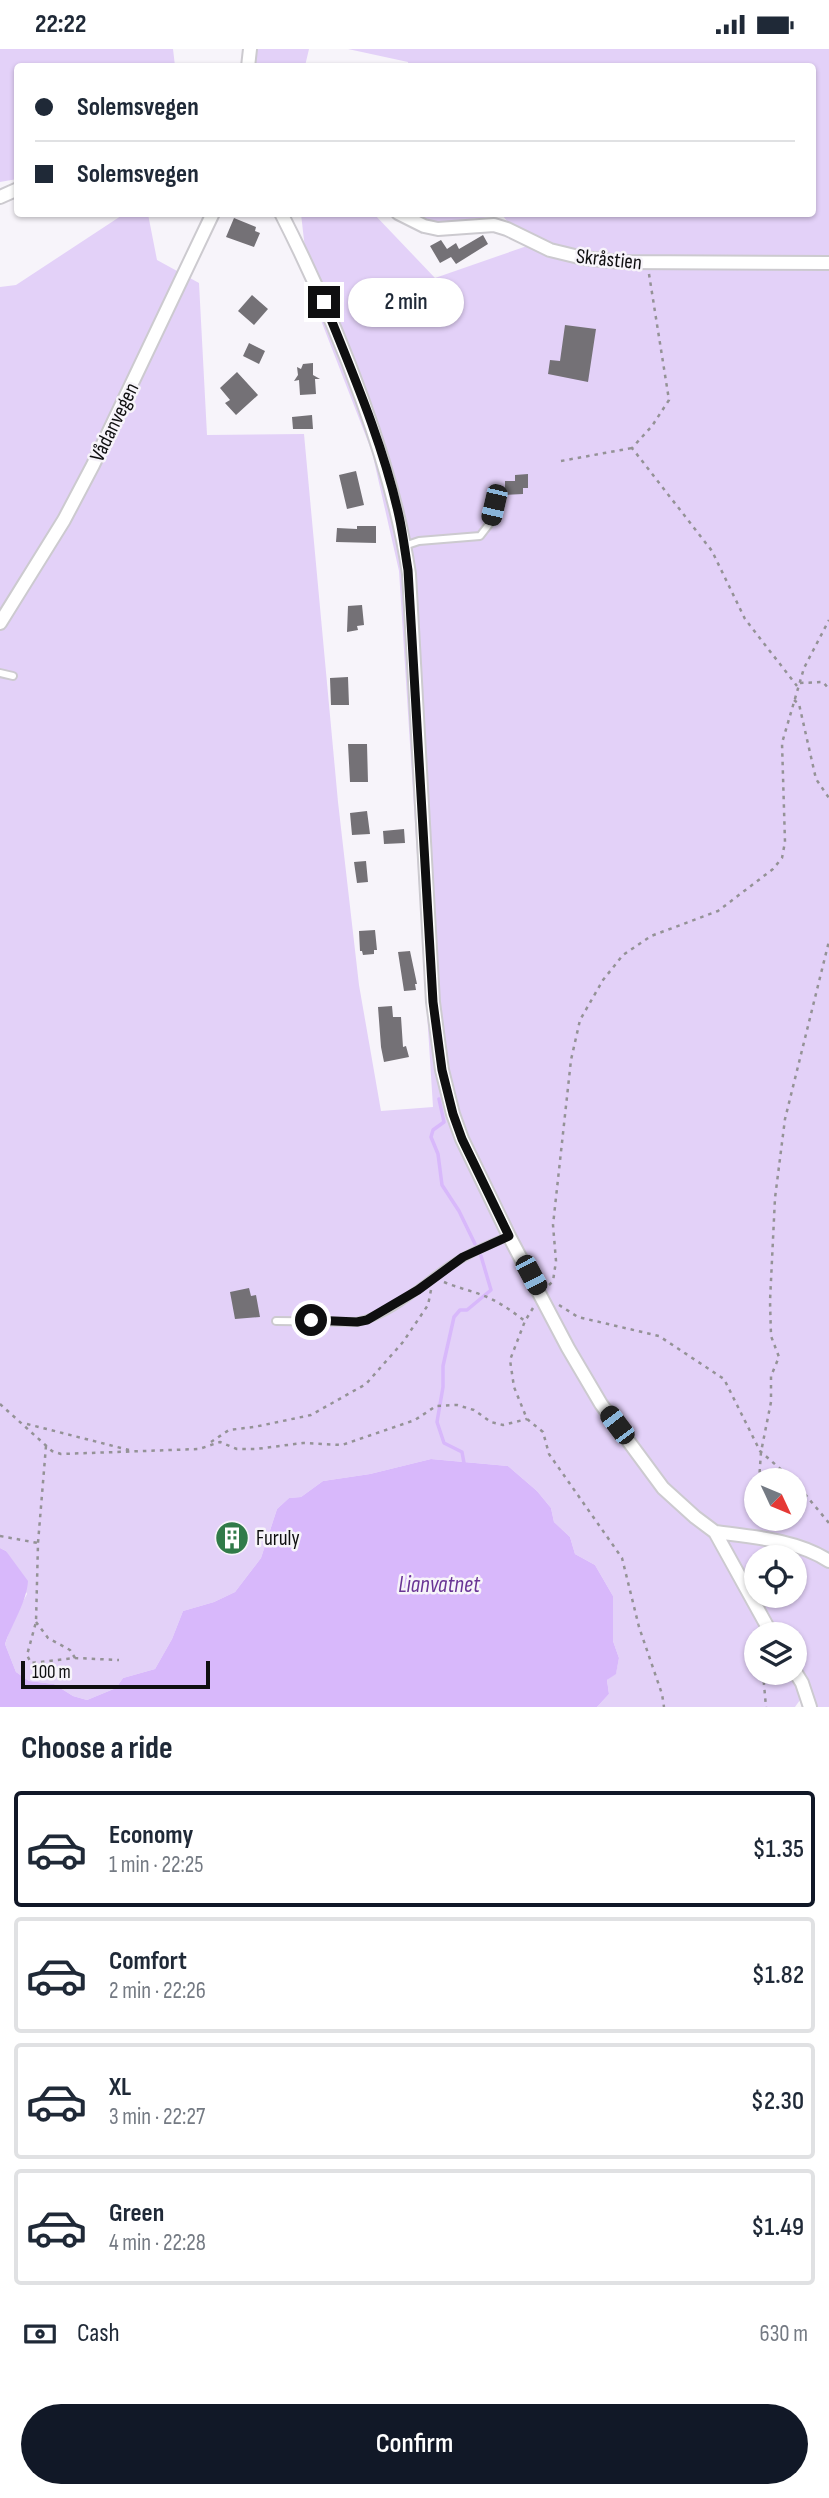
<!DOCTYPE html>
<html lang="en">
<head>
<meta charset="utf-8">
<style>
  :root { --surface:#fff; --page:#f6f6f7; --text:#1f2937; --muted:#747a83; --line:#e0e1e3; --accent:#111827 }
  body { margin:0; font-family:"Sofia Sans Condensed",sans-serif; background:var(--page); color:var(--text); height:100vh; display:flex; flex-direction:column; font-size:26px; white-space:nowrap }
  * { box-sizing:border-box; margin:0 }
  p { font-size:23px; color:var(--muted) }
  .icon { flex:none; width:38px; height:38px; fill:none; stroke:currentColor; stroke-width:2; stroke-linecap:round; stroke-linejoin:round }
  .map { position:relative; height:1658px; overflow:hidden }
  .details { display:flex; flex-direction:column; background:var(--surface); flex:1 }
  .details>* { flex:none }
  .guide { position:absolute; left:14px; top:14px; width:802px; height:154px; border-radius:7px; box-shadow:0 2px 5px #0004; display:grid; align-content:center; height:154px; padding:0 21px; background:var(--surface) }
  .needle { width:46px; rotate:134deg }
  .controls { position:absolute; left:744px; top:1419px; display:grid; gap:14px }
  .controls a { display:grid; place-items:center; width:63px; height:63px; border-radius:50%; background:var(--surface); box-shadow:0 2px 5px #0004; font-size:35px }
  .scale { position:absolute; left:21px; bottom:18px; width:189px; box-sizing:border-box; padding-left:7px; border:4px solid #0f0f10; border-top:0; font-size:19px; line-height:24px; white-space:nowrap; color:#0f0f10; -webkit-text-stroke:5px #f7f4fa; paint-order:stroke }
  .end { position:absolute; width:32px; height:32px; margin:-16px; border:9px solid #0f0f10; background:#fff; box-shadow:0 0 0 4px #fff }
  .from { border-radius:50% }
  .bubble { position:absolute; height:49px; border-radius:24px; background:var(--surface); box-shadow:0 2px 5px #0004; font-size:23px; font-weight:600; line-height:49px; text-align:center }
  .car { position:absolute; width:21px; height:42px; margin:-21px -10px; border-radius:9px; box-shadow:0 0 5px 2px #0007; background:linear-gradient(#222 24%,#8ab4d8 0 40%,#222 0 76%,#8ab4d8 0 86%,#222 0) }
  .guide b { display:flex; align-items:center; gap:24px; height:66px; font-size:26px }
  .guide b+b { border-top:2px solid var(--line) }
  .guide i { width:18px; height:18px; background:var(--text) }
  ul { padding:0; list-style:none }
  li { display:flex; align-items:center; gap:21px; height:116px; margin:0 14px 10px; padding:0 7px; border:4px solid var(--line); border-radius:7px }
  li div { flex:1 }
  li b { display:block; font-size:26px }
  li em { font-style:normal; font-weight:600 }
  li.active { border-color:var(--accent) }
  li>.icon { width:63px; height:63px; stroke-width:1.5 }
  h2 { padding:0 21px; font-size:32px; line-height:84px }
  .pay { display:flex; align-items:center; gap:18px; height:77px; padding:0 21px; font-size:26px }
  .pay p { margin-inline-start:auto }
  .button { display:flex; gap:14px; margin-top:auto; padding:14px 21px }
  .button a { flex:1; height:80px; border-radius:42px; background:var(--accent); color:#fff; font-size:28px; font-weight:600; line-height:80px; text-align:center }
  .status { display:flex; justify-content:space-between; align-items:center; height:49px; padding:0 35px; background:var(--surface); direction:ltr }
  .status svg { height:19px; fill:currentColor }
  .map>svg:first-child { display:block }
</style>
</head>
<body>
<div class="status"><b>22:22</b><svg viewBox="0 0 49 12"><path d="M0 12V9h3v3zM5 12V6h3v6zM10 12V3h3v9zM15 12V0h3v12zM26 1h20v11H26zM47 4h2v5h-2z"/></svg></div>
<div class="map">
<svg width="829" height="1658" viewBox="0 0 829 1658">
  <rect width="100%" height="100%" fill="#f7f4fa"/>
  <path fill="#e3d1f8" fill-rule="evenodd" d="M0 0H173L175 17 18 18 17 130 0 133Z
    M256 0H309L305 17 254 18Z
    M348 0H829V1658H802L800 1651 795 1658H597L609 1645 607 1631 616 1624 619 1609 613 1592V1547L595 1516 575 1505 570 1488 554 1473 551 1459 537 1442 508 1417 431 1410 370 1425 323 1432 301 1448 289 1449 277 1460 261 1509 235 1543 214 1553 183 1562 172 1590 155 1620 123 1629 116 1639 87 1651 73 1647 54 1635 29 1632 16 1623 5 1595 16 1565 27 1545 6 1502 0 1499V238L16 236 124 165H148L157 211 199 234 207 386 304 385 338 753 359 936 381 1062 433 1058 399 522 372 403 310 243 301 165H374L435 229 527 197 503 167 427 174 416 165 812 164V18H409L408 13ZM756 1432H794V1470H756ZM756 1508H794V1547H756ZM756 1586H794V1624H756Z"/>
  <path fill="#d8b8fb" d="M431 1410 508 1417 537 1442 551 1459 554 1473 570 1488 575 1505 595 1516 613 1547V1592L619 1609 616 1625 607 1631 609 1645 597 1658H0V1499L6 1502 28 1532C27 1552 12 1575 5 1595L16 1623 29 1632 54 1635 73 1647 87 1651 116 1639 123 1629 155 1620 172 1590 183 1562 214 1553 235 1543 261 1509 277 1460 289 1449 301 1448 323 1432 370 1425Z"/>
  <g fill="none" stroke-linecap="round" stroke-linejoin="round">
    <path stroke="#d8b8fb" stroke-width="3.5" d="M439 1050 444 1073 433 1081 431 1088 438 1105 442 1136 459 1162 475 1195
      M464 1414 462 1403 444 1394 437 1373 443 1338V1317L454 1268 460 1261H467L491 1241 481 1207"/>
  </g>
  <path fill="#747176" d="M234 169 256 178 255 182 260 184 254 198 226 188Z
    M483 186 488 195 456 215 451 208 440 214 430 197 441 191 447 200 456 194 459 200Z
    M252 246 268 260 254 276 238 262Z
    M565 276 596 280 588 333 548 325 550 311 560 312Z
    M249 294 265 302 259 315 243 307Z
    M313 314V326L320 330H315L316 345 300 346 299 331 294 332 298 326 297 318 301 320 303 315Z
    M237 323 258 346 236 366 225 354 230 351 220 339Z
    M312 366 313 380H293L292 368Z
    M356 422 364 456 347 460 339 426Z
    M528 425V439H523V445L505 446V432H515V426Z
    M357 477H376V494L336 493 337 479 357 480Z
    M362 556 364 576 357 577 358 581 347 583 348 557Z
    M348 628 349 656H331L330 629Z
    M348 695H367L368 733H350Z
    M367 762 370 785 352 786 350 764Z
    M404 780 405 794 384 795 383 782Z
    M366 812 368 833 357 834 354 813Z
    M375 881 377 901H374V905L363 906 362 902H360L359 882Z
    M410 902 417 935H415L416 941 404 942 398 903Z
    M392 957 393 968H401L403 998 406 997 409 1008 384 1013 381 998 378 958Z
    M249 1239 251 1247 256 1246 260 1268 235 1270 230 1243Z"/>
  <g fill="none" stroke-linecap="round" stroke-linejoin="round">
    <g stroke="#cccacf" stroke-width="10">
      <path id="lane" d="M404 497 419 492 480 487 490 474 494 456
        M0 624 13 627
        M276 1272 357 1273C389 1266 415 1242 441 1223 462 1207 485 1197 509 1187"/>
    </g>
    <g stroke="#cccacf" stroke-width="16">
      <path id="street" d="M248 18 250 0
        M0 148 18 140
        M281 164C312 225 339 286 362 350 383 408 400 464 409 525L433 953 442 1021 453 1065 462 1090 509 1187 568 1299 601 1355 663 1439 695 1468 715 1483 772 1586
        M398 164 424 177 438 180 494 176 507 180 550 201 583 209 621 213 829 214
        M0 574 64 471 93 416 213 164
        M715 1483C753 1488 797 1491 829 1512
        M794 1621 802 1634 810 1658"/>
    </g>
    <path stroke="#949296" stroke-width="2.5" stroke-dasharray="3.5 5" stroke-linecap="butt" d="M649 225 669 351 652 377 632 399 712 502 745 570 797 637
      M561 412 632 399
      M800 634 823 633 829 640
      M794 651 799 655 816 730 829 749
      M444 1233C458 1239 473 1242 487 1248 501 1254 513 1263 525 1272
      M549 1236 553 1232 556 1212 553 1176 571 1011 580 971 603 931 623 906 651 887 718 862 773 820 782 809 785 793 782 694 804 619 829 571
      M559 1256 578 1268 659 1287 724 1330 760 1402 794 1432
      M533 1259 525 1272 510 1311 514 1338 527 1370 543 1383 549 1405 622 1509 639 1578 662 1645 664 1658
      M0 1355 52 1402 61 1405 199 1400 220 1393 237 1400H256L303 1394 342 1396 415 1371 436 1357 457 1356 474 1361 491 1373 503 1376 527 1370
      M27 1375 129 1401
      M211 1393 229 1381 254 1378 311 1366 366 1335 403 1293 428 1256 431 1241
      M46 1397 38 1494 36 1573 27 1606 31 1614 75 1609 119 1611
      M759 1432 761 1403 771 1353V1327L779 1308 771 1287 770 1252 775 1149 785 1070 829 892
      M794 1432 829 1474
      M0 1487 38 1494
      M36 1573 48 1589 70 1601 75 1609
      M763 1624 766 1658"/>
    <use href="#lane" stroke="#fff" stroke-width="6"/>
    <use href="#street" stroke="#fff" stroke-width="12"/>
  </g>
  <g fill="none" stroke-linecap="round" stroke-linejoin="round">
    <path stroke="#0f0f10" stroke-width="9" d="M311 1271 357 1273 367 1271 418 1241 463 1208 509 1187 462 1090 453 1065 442 1021 433 953 408 521C405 503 403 485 399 467 383 394 352 323 324 253"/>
  </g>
  <defs>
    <g id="building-disc" transform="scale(1.75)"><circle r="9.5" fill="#317b49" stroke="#f7f4fa"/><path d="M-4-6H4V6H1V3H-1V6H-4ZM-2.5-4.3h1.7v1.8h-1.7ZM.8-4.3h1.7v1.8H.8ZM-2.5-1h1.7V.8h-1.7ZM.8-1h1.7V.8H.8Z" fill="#fff"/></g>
  </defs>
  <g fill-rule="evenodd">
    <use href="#building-disc" x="232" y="1489"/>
  </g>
  <g text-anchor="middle" stroke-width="5" stroke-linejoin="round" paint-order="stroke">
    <g font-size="21" fill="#0f0f10" stroke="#f7f4fa">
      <text transform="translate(609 210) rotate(6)" y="7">Skråstien</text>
      <text transform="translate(114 373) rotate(-64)" y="7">Vådanvegen</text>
    </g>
    <g font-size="21" fill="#0f0f10" stroke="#f7f4fa" text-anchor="start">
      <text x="256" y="1496">Furuly</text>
    </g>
    <g font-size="23" font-style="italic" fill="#693494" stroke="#f7f4fa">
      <text x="439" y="1543">Lianvatnet</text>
    </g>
  </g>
</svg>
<div class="controls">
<a><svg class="needle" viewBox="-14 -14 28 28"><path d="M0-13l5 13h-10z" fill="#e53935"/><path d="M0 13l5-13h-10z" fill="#747a83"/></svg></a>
<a><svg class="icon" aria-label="locate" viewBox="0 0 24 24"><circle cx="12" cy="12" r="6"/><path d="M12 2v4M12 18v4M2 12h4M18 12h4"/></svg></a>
<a><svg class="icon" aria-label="layers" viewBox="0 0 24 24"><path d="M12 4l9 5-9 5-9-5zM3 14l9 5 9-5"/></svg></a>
</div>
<div class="scale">100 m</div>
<i class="end from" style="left:311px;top:1271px"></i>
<i class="end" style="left:324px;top:253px"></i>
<div class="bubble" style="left:348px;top:229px;width:116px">2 min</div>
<i class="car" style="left:494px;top:456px;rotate:193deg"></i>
<i class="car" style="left:531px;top:1226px;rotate:152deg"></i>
<i class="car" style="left:617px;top:1376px;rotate:323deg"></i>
<div class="guide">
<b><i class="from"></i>Solemsvegen</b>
<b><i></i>Solemsvegen</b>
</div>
</div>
<section class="details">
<h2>Choose a ride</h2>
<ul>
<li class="active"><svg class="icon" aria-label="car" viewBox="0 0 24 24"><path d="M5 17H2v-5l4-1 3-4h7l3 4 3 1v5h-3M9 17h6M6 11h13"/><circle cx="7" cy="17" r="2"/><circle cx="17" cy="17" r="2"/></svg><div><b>Economy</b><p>1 min · 22:25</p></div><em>$1.35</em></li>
<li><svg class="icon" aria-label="car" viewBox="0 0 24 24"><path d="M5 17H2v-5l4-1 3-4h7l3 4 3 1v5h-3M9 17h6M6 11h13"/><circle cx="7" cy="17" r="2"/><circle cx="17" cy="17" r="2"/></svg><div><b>Comfort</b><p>2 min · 22:26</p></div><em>$1.82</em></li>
<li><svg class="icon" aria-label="car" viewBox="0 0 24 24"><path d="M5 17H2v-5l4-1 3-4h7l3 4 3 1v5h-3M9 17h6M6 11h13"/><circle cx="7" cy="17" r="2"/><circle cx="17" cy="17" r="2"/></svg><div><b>XL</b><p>3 min · 22:27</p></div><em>$2.30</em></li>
<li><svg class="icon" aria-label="car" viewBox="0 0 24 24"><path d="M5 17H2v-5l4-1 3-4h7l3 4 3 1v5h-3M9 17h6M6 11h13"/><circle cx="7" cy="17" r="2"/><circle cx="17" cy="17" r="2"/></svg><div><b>Green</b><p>4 min · 22:28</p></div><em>$1.49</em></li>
</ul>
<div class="pay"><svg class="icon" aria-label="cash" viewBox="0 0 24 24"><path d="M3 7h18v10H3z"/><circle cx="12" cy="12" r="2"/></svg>Cash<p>630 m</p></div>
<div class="button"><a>Confirm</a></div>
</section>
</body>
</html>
